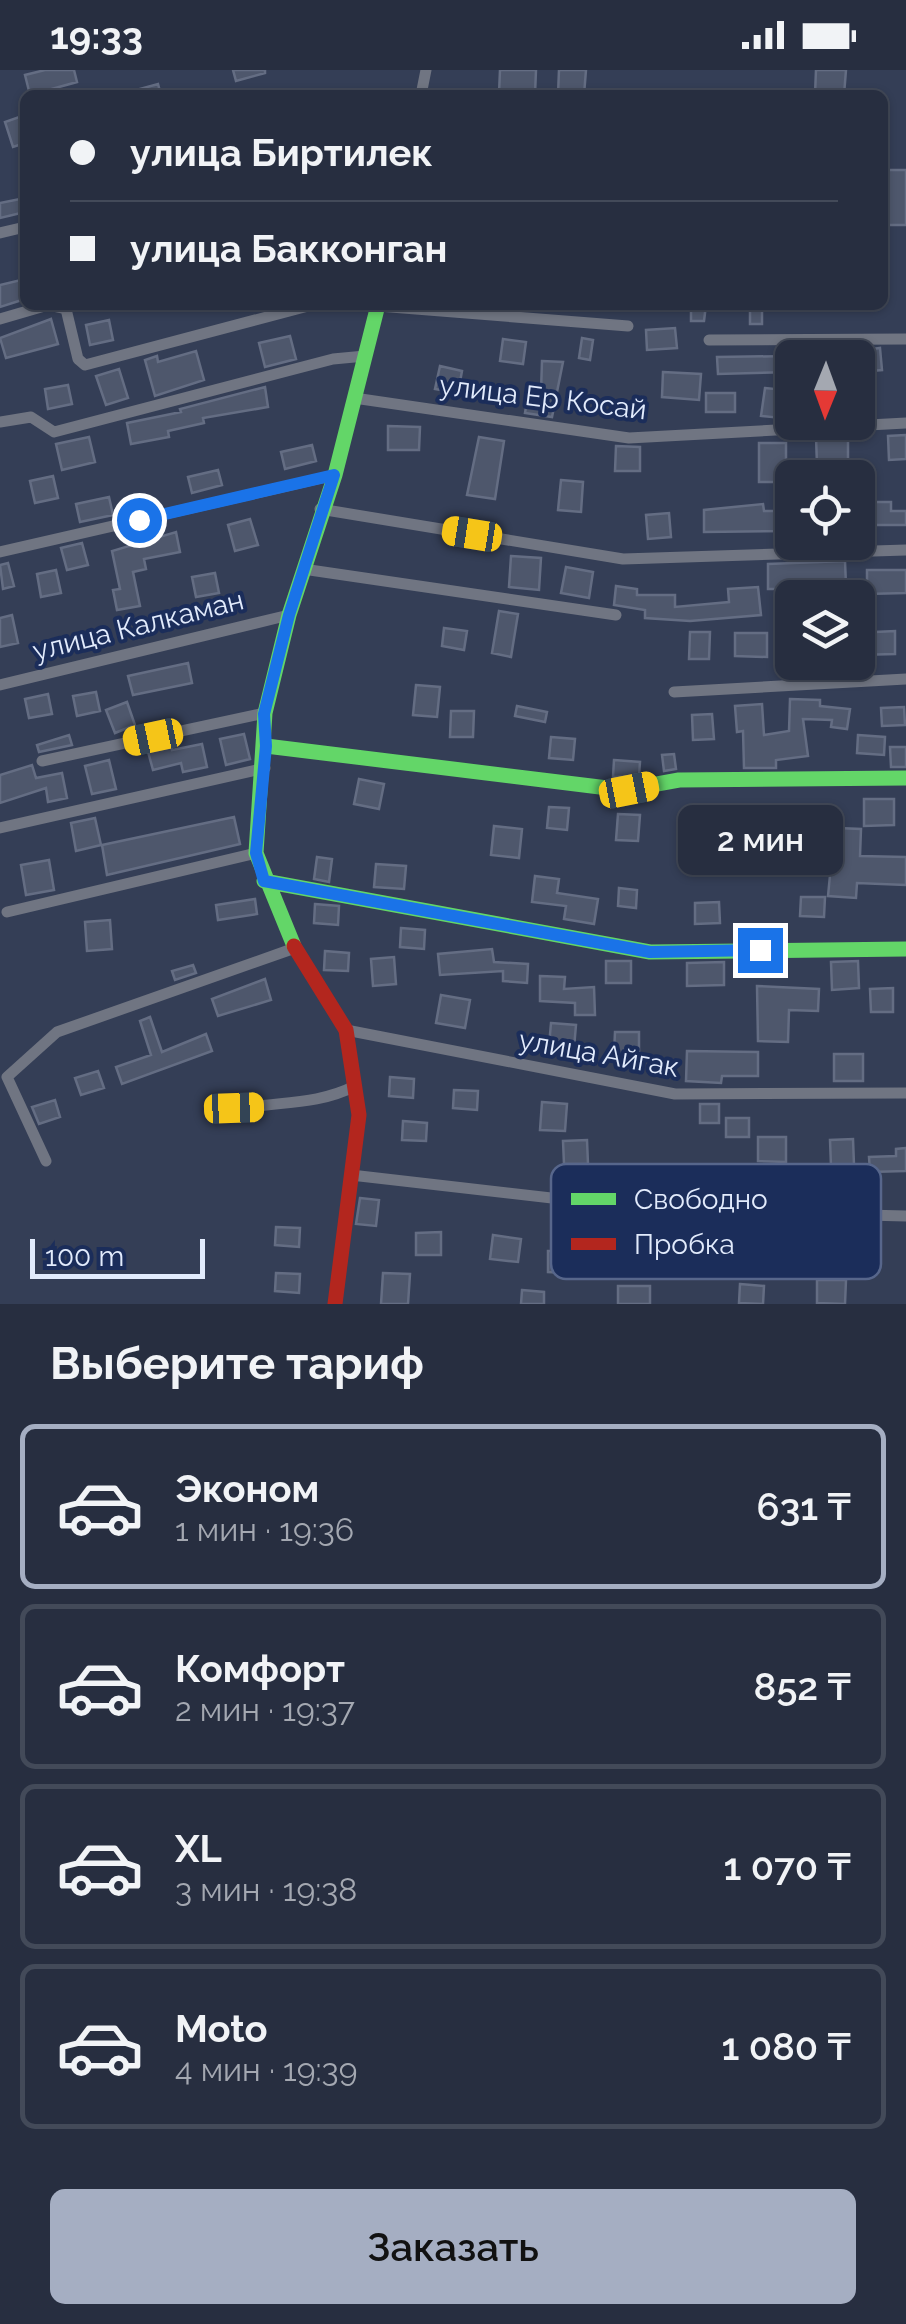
<!DOCTYPE html>
<html lang="ru">
<head>
<meta charset="utf-8">
<style>
  :root { --surface:#272e40; --page:#2f3647; --text:#f1f3f6; --muted:#a4a8b1; --line:#434a59; --accent:#a5aec2 }
  body { margin:0; font-family:Raleway,sans-serif; background:var(--page); color:var(--text); height:100vh; display:flex; flex-direction:column; font-size:38px; white-space:nowrap }
  * { box-sizing:border-box; margin:0 }
  p { font-size:32px; color:var(--muted) }
  .icon { flex:none; width:55px; height:55px; fill:none; stroke:currentColor; stroke-width:2; stroke-linecap:round; stroke-linejoin:round }
  .map { position:relative; height:1234px; overflow:hidden }
  .details { display:flex; flex-direction:column; background:var(--surface); flex:1 }
  .details>* { flex:none }
  .hud { position:absolute; left:20px; top:20px; width:868px; height:220px; border-radius:15px; box-shadow:0 2px 8px #0004,0 0 0 2px var(--line); display:grid; align-content:center; height:220px; padding:0 50px; background:var(--surface) }
  .needle { width:65px; rotate:181deg }
  .fabs { position:absolute; left:775px; top:270px; display:grid; gap:20px }
  .fabs a { display:grid; place-items:center; width:100px; height:100px; border-radius:15px; background:var(--surface); box-shadow:0 2px 8px #0004,0 0 0 2px var(--line); font-size:50px }
  .scale { position:absolute; left:30px; bottom:25px; width:175px; box-sizing:border-box; padding-left:10px; border:5px solid #e2ebfc; border-top:0; font-size:28px; line-height:35px; white-space:nowrap; color:#e2ebfc; -webkit-text-stroke:8px #1b2d5a; paint-order:stroke }
  .end { position:absolute; width:45px; height:45px; margin:-22px; border:12px solid #1a73e8; background:#fff; box-shadow:0 0 0 5px #fff }
  .from { border-radius:50% }
  .bubble { position:absolute; height:70px; border-radius:15px; background:var(--surface); box-shadow:0 2px 8px #0004,0 0 0 2px var(--line); font-size:32px; font-weight:600; line-height:70px; text-align:center }
  .car { position:absolute; width:30px; height:60px; margin:-30px -15px; border-radius:12px; box-shadow:0 0 8px 2px #0007; background:linear-gradient(#f5c518 24%,#345 0 40%,#f5c518 0 76%,#345 0 86%,#f5c518 0) }
  .hud b { display:flex; align-items:center; gap:35px; height:95px; font-size:38px }
  .hud b+b { border-top:2px solid var(--line) }
  .hud i { width:25px; height:25px; background:var(--text) }
  ul { padding:0; list-style:none }
  li { display:flex; align-items:center; gap:30px; height:165px; margin:0 20px 15px; padding:0 30px; border:5px solid var(--line); border-radius:15px }
  li div { flex:1 }
  li b { display:block; font-size:38px }
  li em { font-style:normal; font-weight:600 }
  li.current { border-color:var(--accent) }
  li>.icon { width:90px; height:90px; stroke-width:1.5 }
  h2 { padding:0 50px; font-size:45px; line-height:120px }
  .primary-button { display:flex; gap:20px; margin-top:auto; padding:20px 50px }
  .primary-button a { flex:1; height:115px; border-radius:15px; background:var(--accent); color:#111; font-size:40px; font-weight:600; line-height:115px; text-align:center }
  .status { display:flex; justify-content:space-between; align-items:center; height:70px; padding:0 50px; background:var(--surface); direction:ltr }
  .status svg { height:28px; fill:currentColor }
  .map>svg:first-child { display:block }
</style>
</head>
<body>
<div class="status"><b>19:33</b><svg viewBox="0 0 49 12"><path d="M0 12V9h3v3zM5 12V6h3v6zM10 12V3h3v9zM15 12V0h3v12zM26 1h20v11H26zM47 4h2v5h-2z"/></svg></div>
<div class="map">
<svg width="906" height="1234" viewBox="0 0 906 1234">
  <rect width="100%" height="100%" fill="#343e56"/>
  <path fill="#4e576c" stroke="#646d83" stroke-width="2.5" d="M45 0H74L77 12 30 25 25 5Z
    M233 0H265V3L236 11Z
    M500 0H536L535 25 499 24Z
    M559 0H586L584 25H558Z
    M816 0H846L844 25H815Z
    M158 14 161 25H129V22Z
    M25 45V73L13 77 5 52Z
    M882 100H906V155H882Z
    M25 128V142L0 148V133Z
    M25 209V229L0 237V215Z
    M691 235H706L704 251H691Z
    M750 235H762V254H750Z
    M51 249 58 274 6 288 0 268Z
    M109 250 113 270 90 275 86 255Z
    M675 258 677 278 647 280 646 260Z
    M290 266 296 289 265 297 259 273Z
    M582 268 593 270 590 290 579 288Z
    M503 269 526 272 523 294 500 291Z
    M880 278 882 300 859 302 857 281Z
    M196 281 204 310 155 326 145 290 157 286 158 292Z
    M792 286V302L718 304 717 287Z
    M542 291 563 292 552 347 525 343 529 319 541 321Z
    M440 296 462 301 458 323 435 319Z
    M119 299 128 328 106 335 96 306Z
    M663 302 701 304 699 330 662 327Z
    M68 315 72 334 48 339 45 319Z
    M265 317 268 337 203 348 204 353 168 361 169 367 131 374 127 353 181 342 180 339Z
    M765 318 785 320 781 348 761 346Z
    M706 323H735V342H706Z
    M388 356 420 357 419 380H388Z
    M906 365V389L889 390 888 366Z
    M848 366V394L817 395 816 367Z
    M89 367 95 392 62 400 56 374Z
    M479 367 504 371 495 429 467 425Z
    M759 373H786V412H759Z
    M312 375 316 391 285 399 281 382Z
    M616 376 640 377V401H615Z
    M218 400 222 415 192 423 188 407Z
    M53 406 58 428 35 433 30 411Z
    M561 410 583 412 581 442 558 440Z
    M109 427 113 445 80 452 76 434Z
    M870 432H891V441H906V455H871Z
    M763 434 764 441H792V461L704 462V440Z
    M669 443 671 467 648 469 646 445Z
    M250 449 258 475 235 481 228 455Z
    M176 462 180 482 144 489 146 499 133 502 140 536 117 540 113 520 120 519 112 481Z
    M82 473 88 495 67 500 61 478Z
    M511 486 541 488 539 520 509 517Z
    M845 491 846 515 816 516 817 526 800 527V519H768V494Z
    M8 493 14 516 3 519 0 495Z
    M566 497 593 502 589 528 561 523Z
    M56 500 61 523 41 527 37 504Z
    M867 500H906V523L867 524Z
    M215 503 219 523 196 527 192 507Z
    M616 516 637 519V525H675V537L729 532 728 519 758 517 761 545 690 551 645 548V540L614 535Z
    M499 541 518 544 511 587 492 583Z
    M12 545 18 573 0 577V548Z
    M444 558 467 561 464 580 442 576Z
    M895 561V584L858 585V573L875 572V562Z
    M690 562H710L709 589H689Z
    M735 563H767V587L735 586Z
    M188 593 192 613 133 625 128 606Z
    M416 615 440 617 437 647 413 645Z
    M96 622 100 641 77 646 73 626Z
    M48 624 52 644 29 648 25 629Z
    M790 629 820 630V636L850 639 847 659 831 657 832 650 803 649 808 686 776 690V698H744L743 661 737 662 735 636 762 634 764 665 789 661Z
    M127 632 135 655 115 663 106 640Z
    M517 636 547 642 545 652 515 646Z
    M904 637 905 655 882 656 881 638Z
    M451 641H474L473 667H450Z
    M712 644 714 669 693 670 692 645Z
    M244 664 250 689 226 695 220 669Z
    M69 665 72 675 39 682 37 675Z
    M858 665 885 667 884 685 857 683Z
    M551 667 575 669 573 690 549 688Z
    M170 673 172 680 202 674 207 697 183 702 181 693 153 700 147 678Z
    M890 677H906V697H891Z
    M674 684 676 699 664 701 662 685Z
    M109 690 116 719 92 724 85 696Z
    M614 690 640 692 639 706 613 707Z
    M32 695 36 708 62 703 67 728 48 732 46 718 0 733V705Z
    M359 709 384 714 379 739 354 734Z
    M864 729H894V755L864 756Z
    M549 737 569 738 567 760 547 758Z
    M772 741H789V756L861 759 860 786 906 787V815L857 813 856 828 828 826 833 774 800 776 799 764 731 768V744Z
    M618 744 640 745 638 771 616 770Z
    M234 747 240 774 107 805 102 775Z
    M95 748 101 775 76 781 71 753Z
    M494 756 522 759 519 788 491 785Z
    M317 787 332 789 329 812 314 809Z
    M49 790 54 820 26 825 21 795Z
    M376 794 406 796 404 819 374 817Z
    M535 806 559 809 557 823 598 829 594 854 564 849 566 836 532 832Z
    M619 818 637 820 636 838 618 836Z
    M801 827H825L824 847 800 846Z
    M255 829 257 844 218 850 216 835Z
    M719 832 720 853 695 854V833Z
    M315 834 339 836 338 855 314 853Z
    M110 850 112 879 87 881 85 852Z
    M401 858 425 860 424 879 400 877Z
    M492 879 494 892 528 894 527 913 503 911V901L440 905 438 884Z
    M325 881 349 883 348 901 324 900Z
    M394 887 396 914 373 916 371 889Z
    M606 891H631V913H606Z
    M858 891 859 918 832 920 831 892Z
    M724 892V915L687 916V893Z
    M193 895 196 903 175 910 172 901Z
    M540 906 565 907 564 919 594 917 595 945H575V933L540 931Z
    M265 909 271 930 218 946 212 929Z
    M757 916 819 919 818 941 789 940 788 972 758 971Z
    M893 918V942H871L870 919Z
    M441 925 470 930 465 958 436 953Z
    M150 947 162 982 206 964 212 981 122 1014 116 997 151 985 140 951Z
    M551 953 576 955 574 978 549 976Z
    M615 962H639V984H614Z
    M687 981 758 982V1006H722L721 1013 686 1011Z
    M834 984H863V1011H834Z
    M98 1001 104 1018 81 1025 75 1008Z
    M390 1007 414 1009 413 1028 389 1026Z
    M454 1020 478 1021 477 1040 453 1038Z
    M55 1030 60 1047 39 1054 32 1037Z
    M542 1032 567 1034 565 1061 540 1060Z
    M700 1034H719V1053H700Z
    M726 1048H749V1067H726Z
    M403 1051 427 1053 426 1071 402 1070Z
    M758 1067H786V1092L758 1091Z
    M853 1069 854 1095 831 1096 830 1070Z
    M587 1070 588 1094H564L563 1071Z
    M906 1078V1101L870 1102 869 1087 896 1086V1079Z
    M360 1128 379 1130 376 1156 356 1154Z
    M276 1157 300 1158 299 1177 275 1175Z
    M441 1162V1185H416V1163Z
    M493 1165 521 1169 518 1192 490 1189Z
    M548 1181H566V1203L548 1202Z
    M276 1203 300 1204 299 1223 275 1221Z
    M383 1203 410 1204 408 1234H381Z
    M817 1210H846L845 1234 817 1233Z
    M740 1214 764 1216 763 1234 739 1233Z
    M618 1216H650V1234H618Z
    M522 1220 544 1222V1234H521Z"/>
  <g fill="none" stroke-linecap="round" stroke-linejoin="round">
    <path stroke="#707582" stroke-width="11" d="M421 25 426 0
      M0 163 25 157
      M378 236 628 256
      M0 249 48 235 66 239 78 289 85 295 312 235
      M709 270 906 269
      M354 328 629 368 906 353
      M0 352 31 347 54 362 333 289 365 286
      M320 439 623 489 906 480
      M0 482 335 405
      M303 499 616 545
      M0 615 289 545
      M674 622 906 609
      M42 691 265 643
      M0 758 265 698
      M7 842 256 783
      M346 960 675 1024 906 1023
      M212 1047C258 1028 308 1040 355 1016
      M46 1091 7 1007 57 962 295 878
      M351 1105 656 1140 906 1146"/>
    <path stroke="#63d668" stroke-width="15" d="M266 676 624 720 679 710 906 708
      M264 811 650 882 906 879
      M294 876 256 783 265 643 289 545 335 405 378 235"/>
    <path stroke="#b3261e" stroke-width="15" d="M294 876 346 960 359 1045 335 1234"/>
  </g>
  <g fill="none" stroke-linecap="round" stroke-linejoin="round">
    <path stroke="#1a73e8" stroke-width="12" d="M139 450 334 405 289 545 264 644 266 676 256 783 264 811 650 882 760 880"/>
  </g>
  <g text-anchor="middle" stroke-width="8" stroke-linejoin="round" paint-order="stroke">
    <g font-size="28" fill="#e2ebfc" stroke="#1b2d5a">
      <text transform="translate(543 327) rotate(7)" y="10">улица Ер Косай</text>
      <text transform="translate(138 555) rotate(-14)" y="10">улица Калкаман</text>
      <text transform="translate(599 983) rotate(10)" y="10">улица Айгак</text>
    </g>
  </g>
  <rect x="551" y="1094" width="330" height="115" rx="15" fill="#1b2d5a" stroke="#57668b" stroke-width="2.5"/>
  <rect x="571" y="1123" width="45" height="12" fill="#63d668"/>
  <rect x="571" y="1168" width="45" height="12" fill="#b3261e"/>
  <g font-size="28" fill="#e2ebfc">
    <text x="634" y="1139">Свободно</text>
    <text x="634" y="1184">Пробка</text>
  </g>
</svg>
<div class="fabs">
<a><svg class="needle" viewBox="-14 -14 28 28"><path d="M0-13l5 13h-10z" fill="#e53935"/><path d="M0 13l5-13h-10z" fill="#a4a8b1"/></svg></a>
<a><svg class="icon" aria-label="locate" viewBox="0 0 24 24"><circle cx="12" cy="12" r="6"/><path d="M12 2v4M12 18v4M2 12h4M18 12h4"/></svg></a>
<a><svg class="icon" aria-label="layers" viewBox="0 0 24 24"><path d="M12 4l9 5-9 5-9-5zM3 14l9 5 9-5"/></svg></a>
</div>
<div class="scale">100 m</div>
<i class="end from" style="left:139px;top:450px"></i>
<i class="end" style="left:760px;top:880px"></i>
<div class="bubble" style="left:678px;top:735px;width:165px">2 мин</div>
<i class="car" style="left:472px;top:464px;rotate:279deg"></i>
<i class="car" style="left:153px;top:667px;rotate:258deg"></i>
<i class="car" style="left:629px;top:720px;rotate:79deg"></i>
<i class="car" style="left:234px;top:1038px;rotate:88deg"></i>
<div class="hud">
<b><i class="from"></i>улица Биртилек</b>
<b><i></i>улица Бакконган</b>
</div>
</div>
<section class="details">
<h2>Выберите тариф</h2>
<ul>
<li class="current"><svg class="icon" aria-label="car" viewBox="0 0 24 24"><path d="M5 17H2v-5l4-1 3-4h7l3 4 3 1v5h-3M9 17h6M6 11h13"/><circle cx="7" cy="17" r="2"/><circle cx="17" cy="17" r="2"/></svg><div><b>Эконом</b><p>1 мин · 19:36</p></div><em>631 ₸</em></li>
<li><svg class="icon" aria-label="car" viewBox="0 0 24 24"><path d="M5 17H2v-5l4-1 3-4h7l3 4 3 1v5h-3M9 17h6M6 11h13"/><circle cx="7" cy="17" r="2"/><circle cx="17" cy="17" r="2"/></svg><div><b>Комфорт</b><p>2 мин · 19:37</p></div><em>852 ₸</em></li>
<li><svg class="icon" aria-label="car" viewBox="0 0 24 24"><path d="M5 17H2v-5l4-1 3-4h7l3 4 3 1v5h-3M9 17h6M6 11h13"/><circle cx="7" cy="17" r="2"/><circle cx="17" cy="17" r="2"/></svg><div><b>XL</b><p>3 мин · 19:38</p></div><em>1 070 ₸</em></li>
<li><svg class="icon" aria-label="car" viewBox="0 0 24 24"><path d="M5 17H2v-5l4-1 3-4h7l3 4 3 1v5h-3M9 17h6M6 11h13"/><circle cx="7" cy="17" r="2"/><circle cx="17" cy="17" r="2"/></svg><div><b>Moto</b><p>4 мин · 19:39</p></div><em>1 080 ₸</em></li>
</ul>
<div class="primary-button"><a>Заказать</a></div>
</section>
</body>
</html>
